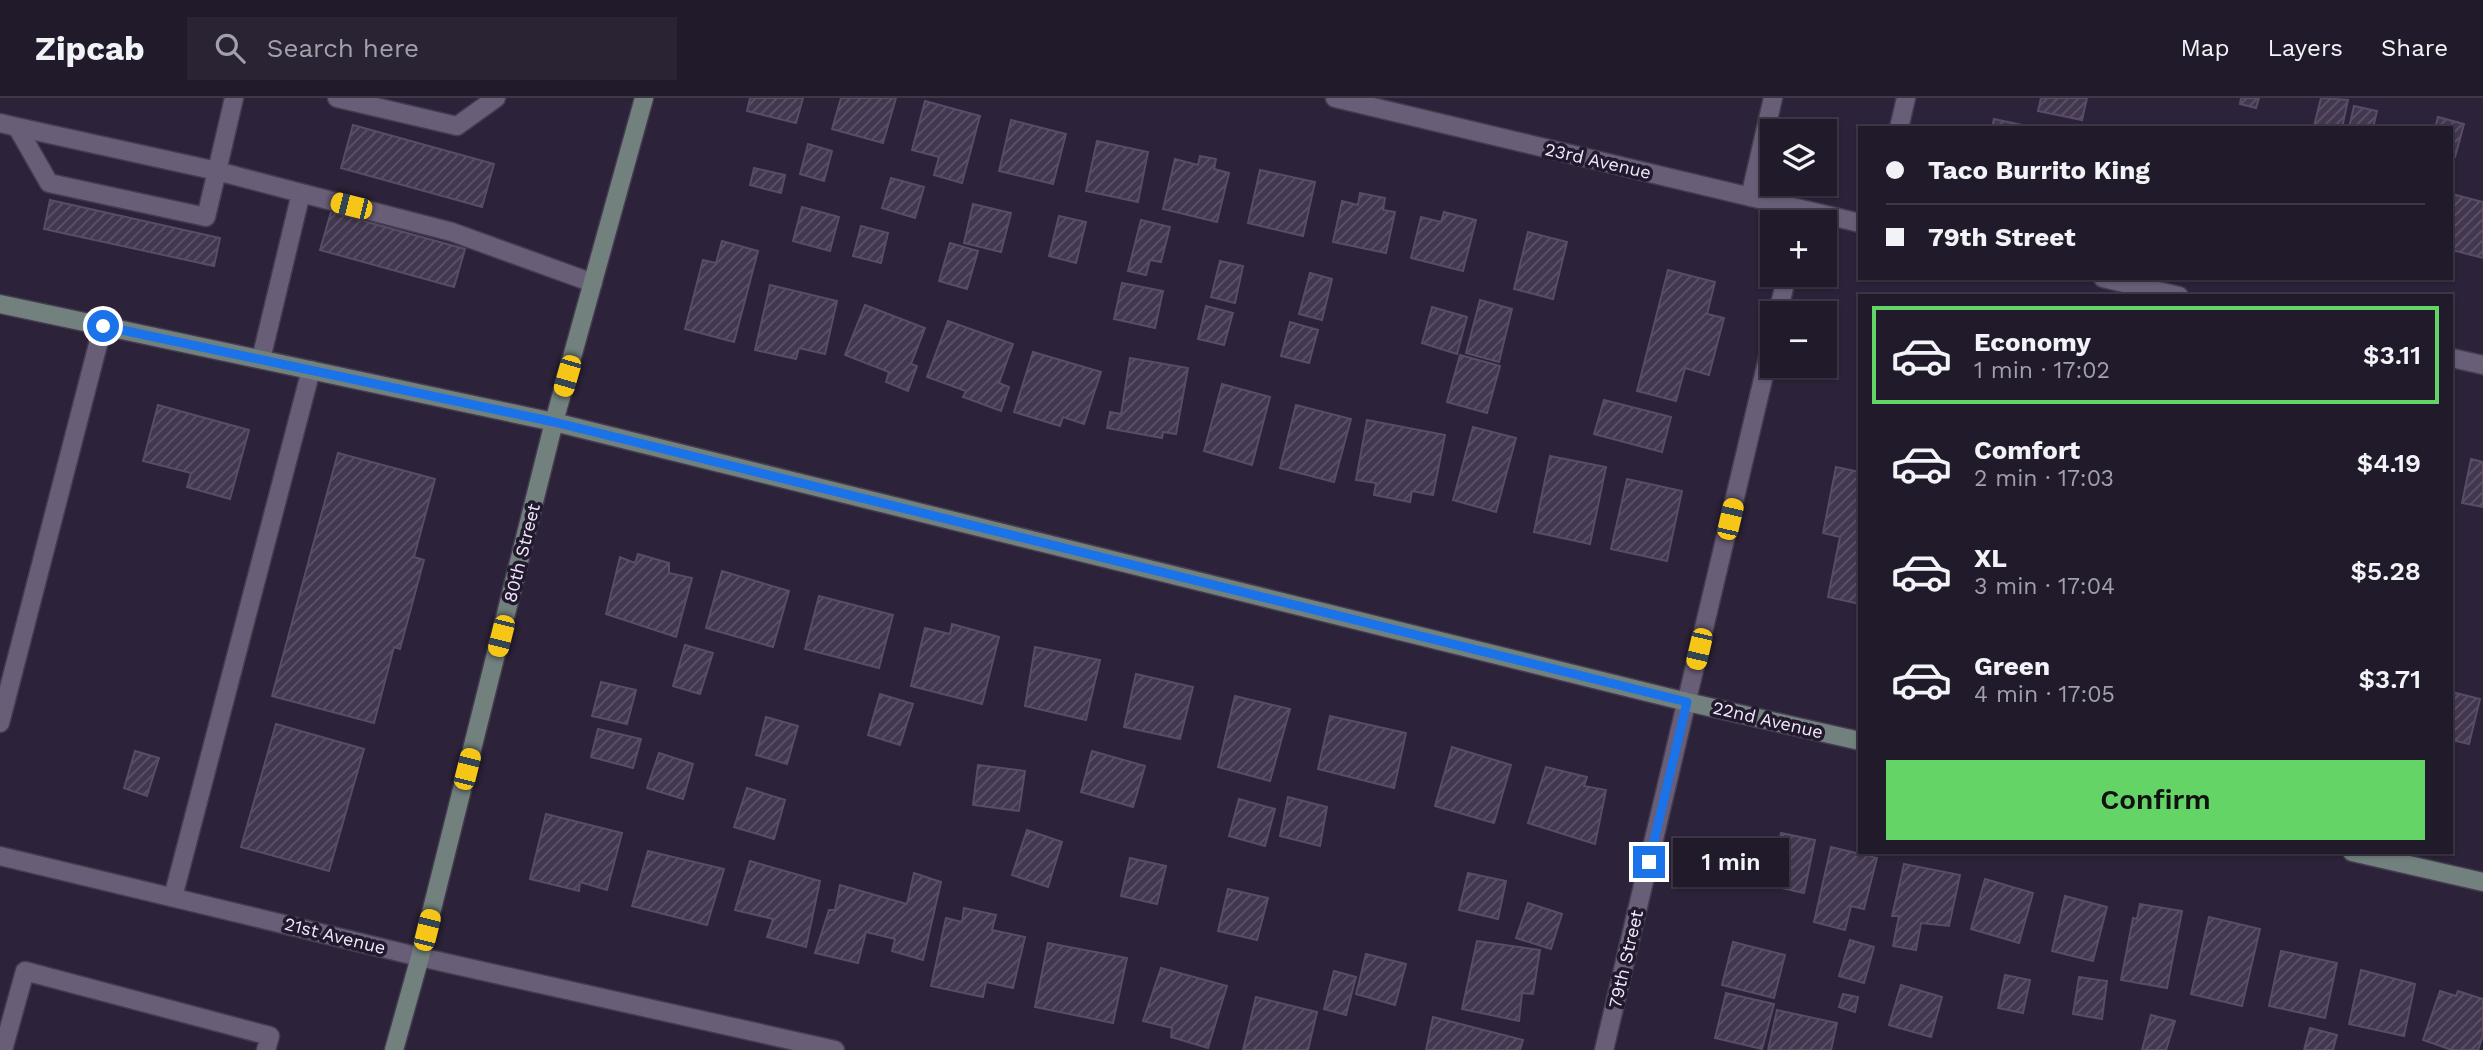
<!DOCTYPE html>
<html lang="en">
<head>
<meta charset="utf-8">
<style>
  :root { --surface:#211a2b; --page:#292333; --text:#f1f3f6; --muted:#a2a1a9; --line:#3e3847; --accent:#65d467 }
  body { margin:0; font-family:"Work Sans",sans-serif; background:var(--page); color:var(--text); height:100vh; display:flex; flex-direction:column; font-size:26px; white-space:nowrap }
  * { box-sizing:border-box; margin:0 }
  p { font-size:23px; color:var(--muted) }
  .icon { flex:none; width:38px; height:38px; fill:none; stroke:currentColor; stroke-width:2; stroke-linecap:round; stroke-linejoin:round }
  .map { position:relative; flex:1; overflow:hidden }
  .side { position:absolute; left:1858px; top:196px; width:595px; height:560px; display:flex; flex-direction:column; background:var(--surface); border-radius:0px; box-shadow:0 2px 5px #0004,0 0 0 2px var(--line) }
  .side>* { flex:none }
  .top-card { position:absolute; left:1858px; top:28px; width:595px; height:154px; border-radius:0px; box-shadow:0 2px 5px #0004,0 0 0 2px var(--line); display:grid; align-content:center; height:154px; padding:0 28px; background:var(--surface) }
  .tools { position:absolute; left:1760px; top:21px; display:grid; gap:14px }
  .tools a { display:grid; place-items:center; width:77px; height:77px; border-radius:0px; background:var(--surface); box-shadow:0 2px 5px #0004,0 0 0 2px var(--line); font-size:35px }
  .end { position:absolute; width:32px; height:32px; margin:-16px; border:9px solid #1a73e8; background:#fff; box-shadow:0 0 0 4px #fff }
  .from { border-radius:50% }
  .bubble { position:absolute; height:49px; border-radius:0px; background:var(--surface); box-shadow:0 2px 5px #0004,0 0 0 2px var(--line); font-size:23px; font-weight:600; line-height:49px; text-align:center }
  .car { position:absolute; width:21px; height:42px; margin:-21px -10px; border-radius:9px; box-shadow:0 0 5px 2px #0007; background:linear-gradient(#f5c518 24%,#345 0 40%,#f5c518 0 76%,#345 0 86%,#f5c518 0) }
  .top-card b { display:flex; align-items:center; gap:24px; height:66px; font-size:26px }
  .top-card b+b { border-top:2px solid var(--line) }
  .top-card i { width:18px; height:18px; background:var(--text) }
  ul { padding:12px 0 0; list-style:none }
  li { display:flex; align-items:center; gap:21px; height:98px; margin:0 14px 10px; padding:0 14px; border:4px solid transparent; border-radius:0px }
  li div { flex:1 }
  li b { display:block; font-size:26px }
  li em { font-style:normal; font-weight:600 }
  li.on { border-color:var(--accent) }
  li>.icon { width:63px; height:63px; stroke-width:1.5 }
  .action { display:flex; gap:14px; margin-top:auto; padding:14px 28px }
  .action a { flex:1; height:80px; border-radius:0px; background:var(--accent); color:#111; font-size:28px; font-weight:600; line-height:80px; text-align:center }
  header { display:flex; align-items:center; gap:42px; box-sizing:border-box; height:98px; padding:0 35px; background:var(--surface); border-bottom:2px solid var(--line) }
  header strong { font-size:33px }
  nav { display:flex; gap:38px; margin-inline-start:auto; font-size:24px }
  .search { width:490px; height:63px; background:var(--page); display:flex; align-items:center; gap:18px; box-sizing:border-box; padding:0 24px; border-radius:0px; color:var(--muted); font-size:26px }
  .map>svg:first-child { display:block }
</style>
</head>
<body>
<header>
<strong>Zipcab</strong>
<div class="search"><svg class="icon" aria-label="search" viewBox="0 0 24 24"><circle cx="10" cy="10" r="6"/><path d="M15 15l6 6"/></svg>Search here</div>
<nav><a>Map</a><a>Layers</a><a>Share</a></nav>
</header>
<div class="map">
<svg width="2483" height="952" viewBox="0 0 2483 952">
  <defs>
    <pattern id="building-hatch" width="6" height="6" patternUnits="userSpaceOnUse" patternTransform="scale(1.75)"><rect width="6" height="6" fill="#42374f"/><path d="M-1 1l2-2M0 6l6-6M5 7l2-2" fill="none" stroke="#5e5469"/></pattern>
  </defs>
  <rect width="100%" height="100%" fill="#2c2239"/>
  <path fill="url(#building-hatch)" stroke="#584d66" stroke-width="2" d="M750 0H803L796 25 747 13Z
    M841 0H896L883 45 832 31Z
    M2041 0H2087L2082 22 2038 13Z
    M2241 0H2259L2256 10 2240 6Z
    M2321 0 2348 2 2342 30 2314 28Z
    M925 3 980 18 962 85 934 77 939 59 912 52Z
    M2354 8 2377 13 2373 30H2349Z
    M2438 19 2464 26 2455 59H2452V30H2435Z
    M1994 21 2036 30H1992Z
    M1011 22 1066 36 1053 86 999 73Z
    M353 27 494 66 482 109 341 70Z
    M1097 43 1148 54 1138 104 1086 93Z
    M808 46 832 53 824 83 800 76Z
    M1200 58 1216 61 1214 71 1229 75 1217 124 1163 111 1175 61 1198 67Z
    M754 70 785 77 781 95 750 87Z
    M1260 72 1315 84 1303 138 1248 125Z
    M891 80 924 89 915 120 882 110Z
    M1360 95 1385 100 1383 112 1395 114 1386 155 1333 144 1342 103 1358 107Z
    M2452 96 2483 104V160L2452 152Z
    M50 102 220 140 214 168 44 131Z
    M973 106 1011 115 1001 154 964 145Z
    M802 109 839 119 830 153 793 143Z
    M331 114 465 151 454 189 320 152Z
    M1444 114 1476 122 1463 173 1411 160 1421 119 1441 124Z
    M1059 118 1086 124 1076 165 1049 158Z
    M1141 122 1170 129 1161 164 1150 162 1146 177 1128 173Z
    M861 128 888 135 881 165 853 158Z
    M1528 134 1567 144 1553 201 1514 191Z
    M722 143 758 153 734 244 685 231 703 162 716 165Z
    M950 145 978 153 967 191 939 183Z
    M1220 163 1243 168 1235 205 1211 199Z
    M1668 172 1715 184 1707 216 1724 220 1709 277 1685 270 1676 303 1637 293Z
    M1310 175 1332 181 1322 222 1299 216Z
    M1122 185 1163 193 1155 230 1114 221Z
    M770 187 837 203 825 256 799 250 796 261 755 252Z
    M1480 202 1512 211 1499 264 1466 255Z
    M865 207 925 230 911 266 917 268 908 293 886 284 889 274 845 257Z
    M1206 208 1233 215 1224 247 1198 241Z
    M1432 209 1467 219 1457 256 1422 245Z
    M948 223 1013 246 999 285 1009 289 1001 313 963 299 966 293 927 279Z
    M1290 224 1318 232 1309 265 1281 258Z
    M1033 254 1101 274 1084 326 1063 319 1060 328 1014 314Z
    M1460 257 1500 268 1487 315 1447 304Z
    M1130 260 1188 270 1176 336 1163 334 1162 340 1107 330 1110 314 1121 316Z
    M1222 286 1270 299 1252 367 1204 353Z
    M1604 302 1671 319 1662 354 1594 336Z
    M158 307 249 332 230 401 187 389 191 375 143 363Z
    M1296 307 1351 321 1334 384 1280 370Z
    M1367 322 1445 337 1433 397 1412 393 1410 404 1374 397 1376 385 1356 382Z
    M1473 329 1516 340 1496 414 1453 402Z
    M338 355 435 381 414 459 424 462 400 551 394 549 374 625 272 598Z
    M1550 358 1606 369 1590 446 1534 434Z
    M2471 361 2483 364V409L2462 405Z
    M1836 369 1860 374V506L1828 499 1840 439 1823 435Z
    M1627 381 1682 393 1667 463 1611 451Z
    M638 456 669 465V475L692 480 676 539 606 516 620 459 635 465Z
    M722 473 789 493 773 549 706 530Z
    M819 498 893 517 879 570 805 551Z
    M952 526 999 539 982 606 911 588 925 530 950 536Z
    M685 547 713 555 700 596 673 588Z
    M1035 549 1100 562 1086 622 1025 608Z
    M1136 576 1193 589 1180 641 1124 629Z
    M601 584 636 592 627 626 592 618Z
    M2452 594 2480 601 2469 646 2452 642Z
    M880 596 913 606 900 647 868 637Z
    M1235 598 1290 611 1270 683 1218 669Z
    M1330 618 1406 635 1394 690 1318 671Z
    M766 619 798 628 787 666 756 657Z
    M276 626 364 651 329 773 241 749Z
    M598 631 641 641 633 670 591 659Z
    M1452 649 1511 667 1494 725 1435 708Z
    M135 653 159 660 147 698 124 690Z
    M1092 653 1145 668 1133 709 1081 694Z
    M659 655 693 666 683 701 647 690Z
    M978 667 1025 673 1019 713 973 707Z
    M1546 669 1587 679 1584 688 1606 692 1595 746 1528 725Z
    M747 690 785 702 774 741 734 729Z
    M1288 699 1327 709 1320 748 1280 738Z
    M1239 701 1275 711 1265 748 1229 738Z
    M546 716 622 735 607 792 580 784 579 793 530 781Z
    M1027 732 1062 744 1048 789 1012 777Z
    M1781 735 1815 742 1804 795 1750 783 1760 740 1779 744Z
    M1831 749 1877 760 1864 811 1851 808 1845 832 1814 824Z
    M648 753 724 771 707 827 632 808Z
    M1130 760 1166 768 1157 806 1121 798Z
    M750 763 820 783 806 849 767 839 773 821 735 812Z
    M1904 766 1960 777 1949 828 1921 825 1916 852 1893 848 1899 818H1892Z
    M914 775 941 784 923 862 892 853 895 841 866 834 858 865 815 855 829 812H835L840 787 907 806Z
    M1468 775 1506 783 1498 821 1459 812Z
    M1985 781 2033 795 2019 845 1971 831Z
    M1228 791 1268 800 1257 842 1218 833Z
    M2065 798 2107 809 2093 863 2052 853Z
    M1528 805 1562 816 1551 851 1516 840Z
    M2140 806 2182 813 2167 890 2121 882 2133 820 2137 821Z
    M964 810 996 817 992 832 1025 839 1013 890 986 884 983 899 931 888 946 820 962 824Z
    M2209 819 2260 831 2242 908 2191 896Z
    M1850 842 1874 849 1864 885 1839 878Z
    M1477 843 1540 852 1533 896 1522 895 1519 923 1462 911Z
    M1733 844 1785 857 1774 900 1722 887Z
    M1048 845 1127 860 1113 925 1035 909Z
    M2281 853 2337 865 2325 920 2269 908Z
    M1366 856 1406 866 1395 907 1356 896Z
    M1161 870 1227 888 1208 950 1171 939 1172 930 1143 923Z
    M2361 872 2415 886 2404 938 2349 926Z
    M1334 873 1356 879 1346 917 1324 911Z
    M2005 877 2030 882 2023 915 1998 910Z
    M2079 879 2107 883 2102 921 2073 916Z
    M1901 887 1942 899 1931 939 1889 927Z
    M2440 893 2456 898 2458 893 2483 901V937L2478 952H2452L2423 942Z
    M1726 895 1774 906 1762 951 1715 940Z
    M1843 896 1858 899 1855 914 1839 909Z
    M1256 899 1317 914 1308 952H1243Z
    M1777 912 1837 925 1831 952H1768Z
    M2151 917 2175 923 2166 952H2142Z
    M1433 919 1523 942 1520 952H1426Z
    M2310 930 2337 937 2333 952H2304Z"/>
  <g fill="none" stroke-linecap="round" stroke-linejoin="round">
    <g stroke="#443c4f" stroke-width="21">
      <path id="lane" d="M234 0 217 73 301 95 261 261
        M337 0 457 28 496 0
        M0 25 17 29 217 73 206 119 49 85 17 29
        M301 95 452 134 593 185
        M0 625 103 227
        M173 799 311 272
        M3 952 25 873 270 938 266 952"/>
    </g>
    <g stroke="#443c4f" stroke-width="21">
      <path id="street" d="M1335 0 1860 125
        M1899 30 1906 0
        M1750 99 1773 0
        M2103 180 2179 198
        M1778 215 1787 177
        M2452 260 2483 267
        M0 758 420 859 835 952
        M1604 952 1773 239"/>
    </g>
    <g stroke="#443c4f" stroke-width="21">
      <path id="secondary" d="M0 206 554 324 1687 604 1860 643
        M2352 754 2483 784
        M394 952 420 859 554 324 644 0"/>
    </g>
    <use href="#lane" stroke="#685e78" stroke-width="18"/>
    <use href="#street" stroke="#685e78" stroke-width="18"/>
    <use href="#secondary" stroke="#72817d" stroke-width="18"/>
  </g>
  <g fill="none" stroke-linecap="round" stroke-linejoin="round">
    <path stroke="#1a73e8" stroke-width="9" d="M103 228 554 324 1687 604 1649 764"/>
  </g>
  <g text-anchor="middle" stroke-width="7" stroke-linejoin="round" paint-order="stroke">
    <g font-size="18" fill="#efe9f9" stroke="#22192e">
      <text transform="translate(1598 63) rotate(13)" y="6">23rd Avenue</text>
      <text transform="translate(522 455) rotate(-76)" y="6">80th Street</text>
      <text transform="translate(1768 622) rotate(13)" y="6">22nd Avenue</text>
      <text transform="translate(335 838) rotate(14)" y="6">21st Avenue</text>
      <text transform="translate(1626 861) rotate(-77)" y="6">79th Street</text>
    </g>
  </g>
</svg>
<div class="tools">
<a><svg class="icon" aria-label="layers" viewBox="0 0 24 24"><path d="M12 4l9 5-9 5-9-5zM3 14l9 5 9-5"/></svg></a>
<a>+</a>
<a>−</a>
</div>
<i class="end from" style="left:103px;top:228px"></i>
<i class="end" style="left:1649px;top:764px"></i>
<div class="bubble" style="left:1673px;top:740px;width:116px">1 min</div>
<i class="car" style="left:351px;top:108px;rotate:284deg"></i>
<i class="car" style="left:567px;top:278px;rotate:196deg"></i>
<i class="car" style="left:1730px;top:421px;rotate:13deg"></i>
<i class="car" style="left:501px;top:538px;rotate:194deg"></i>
<i class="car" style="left:1699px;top:551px;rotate:193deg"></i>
<i class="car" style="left:467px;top:671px;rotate:14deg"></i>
<i class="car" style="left:427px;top:832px;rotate:14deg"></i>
<div class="top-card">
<b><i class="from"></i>Taco Burrito King</b>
<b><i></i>79th Street</b>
</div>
<section class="side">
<ul>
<li class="on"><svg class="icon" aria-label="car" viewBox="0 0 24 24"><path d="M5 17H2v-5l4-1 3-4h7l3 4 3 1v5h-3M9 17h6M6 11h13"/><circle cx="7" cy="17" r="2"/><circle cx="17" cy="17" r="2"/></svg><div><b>Economy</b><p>1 min · 17:02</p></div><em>$3.11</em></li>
<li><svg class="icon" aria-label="car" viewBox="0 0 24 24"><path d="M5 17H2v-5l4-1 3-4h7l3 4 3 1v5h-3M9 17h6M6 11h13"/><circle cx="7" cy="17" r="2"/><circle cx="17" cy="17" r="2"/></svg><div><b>Comfort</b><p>2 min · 17:03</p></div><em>$4.19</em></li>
<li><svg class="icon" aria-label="car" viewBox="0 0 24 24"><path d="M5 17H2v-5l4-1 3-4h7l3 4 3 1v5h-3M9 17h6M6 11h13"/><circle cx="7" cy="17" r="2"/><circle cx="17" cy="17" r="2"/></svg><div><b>XL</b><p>3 min · 17:04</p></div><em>$5.28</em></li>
<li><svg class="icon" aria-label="car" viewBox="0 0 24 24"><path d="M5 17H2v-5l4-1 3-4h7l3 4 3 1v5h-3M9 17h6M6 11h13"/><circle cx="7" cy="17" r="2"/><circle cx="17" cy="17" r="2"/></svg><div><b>Green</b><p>4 min · 17:05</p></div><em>$3.71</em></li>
</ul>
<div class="action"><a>Confirm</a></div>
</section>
</div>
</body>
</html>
